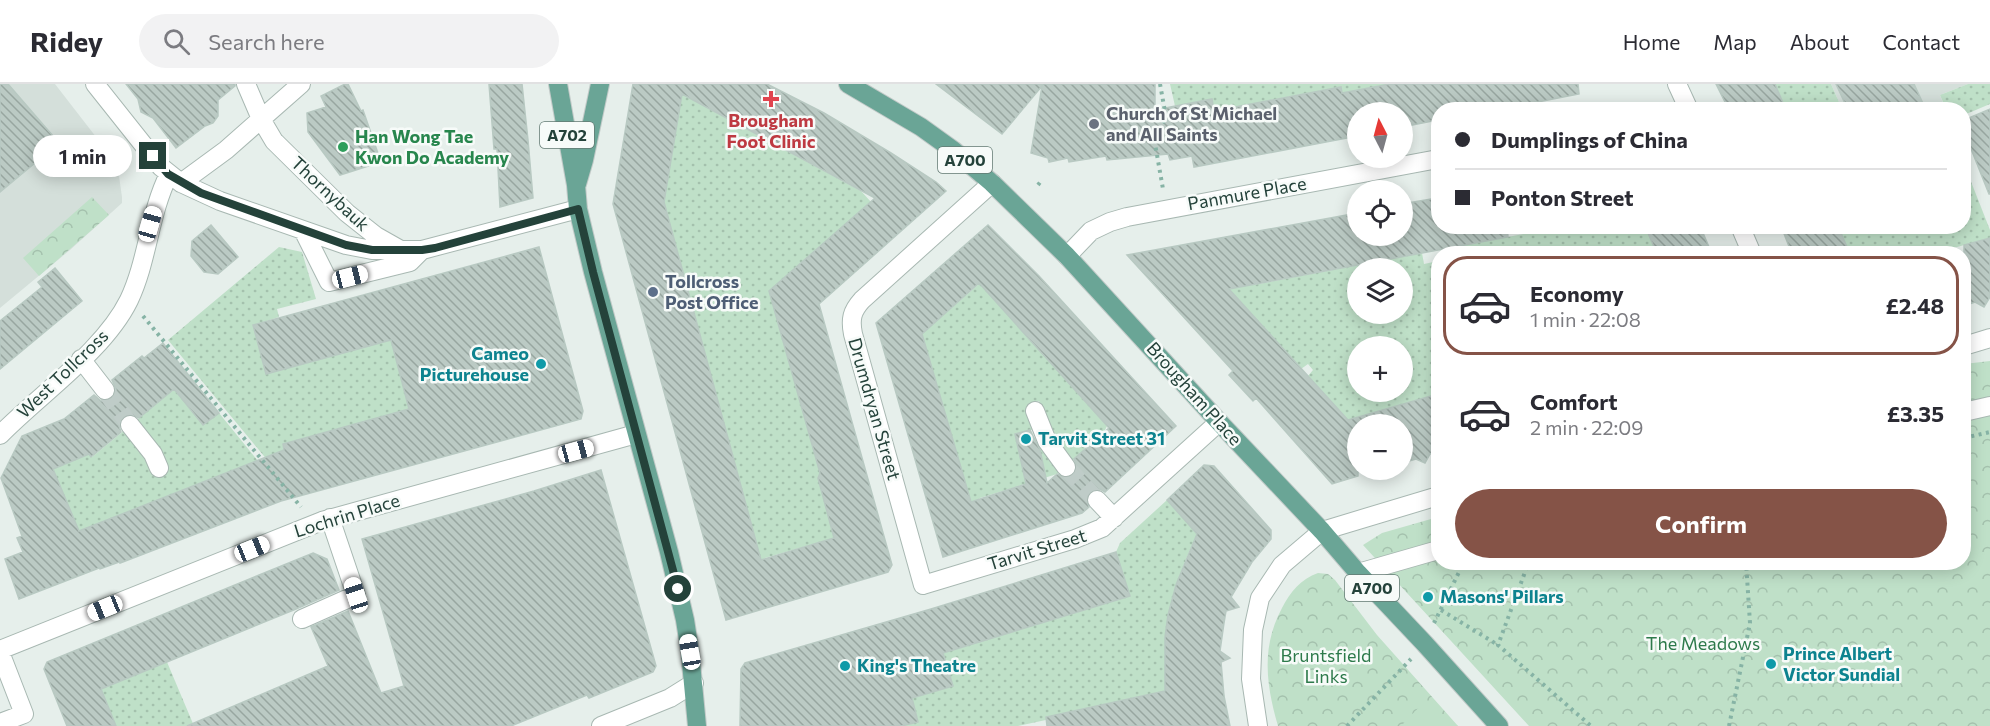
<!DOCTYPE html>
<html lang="en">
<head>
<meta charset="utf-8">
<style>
  :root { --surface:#fff; --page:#f2f2f3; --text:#2b2b33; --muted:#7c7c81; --line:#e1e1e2; --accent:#855347 }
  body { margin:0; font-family:Commissioner,sans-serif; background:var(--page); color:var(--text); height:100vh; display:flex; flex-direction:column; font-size:22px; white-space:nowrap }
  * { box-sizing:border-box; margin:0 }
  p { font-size:20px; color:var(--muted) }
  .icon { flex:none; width:33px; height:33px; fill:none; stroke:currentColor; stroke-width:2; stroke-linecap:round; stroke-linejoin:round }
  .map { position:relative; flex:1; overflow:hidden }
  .sheet { position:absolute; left:1431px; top:162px; width:540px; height:324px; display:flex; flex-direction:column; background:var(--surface); border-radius:24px; box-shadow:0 3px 15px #0003 }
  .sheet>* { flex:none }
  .guide { position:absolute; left:1431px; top:18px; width:540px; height:132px; border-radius:24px; box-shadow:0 3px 15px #0003; display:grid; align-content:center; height:132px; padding:0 24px; background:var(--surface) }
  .needle { width:39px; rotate:354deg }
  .controls { position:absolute; left:1347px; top:18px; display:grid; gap:12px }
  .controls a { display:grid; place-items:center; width:66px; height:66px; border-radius:50%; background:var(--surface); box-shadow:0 3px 15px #0003; font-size:30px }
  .end { position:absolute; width:27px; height:27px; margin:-14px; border:8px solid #24423a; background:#fff; box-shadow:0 0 0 3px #fff }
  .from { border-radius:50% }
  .bubble { position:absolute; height:42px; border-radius:21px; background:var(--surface); box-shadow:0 3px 15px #0003; font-size:20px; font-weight:700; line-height:42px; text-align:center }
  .car { position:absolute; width:18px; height:36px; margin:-18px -9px; border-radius:8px; box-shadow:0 0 4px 2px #0007; background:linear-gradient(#fff 24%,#345 0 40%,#fff 0 76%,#345 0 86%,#fff 0) }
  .guide b { display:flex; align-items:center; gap:21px; height:57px; font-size:22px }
  .guide b+b { border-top:2px solid var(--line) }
  .guide i { width:15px; height:15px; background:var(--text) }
  ul { padding:10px 0 0; list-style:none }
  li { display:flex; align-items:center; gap:18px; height:99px; margin:0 12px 9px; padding:0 12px; border:3px solid transparent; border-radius:24px }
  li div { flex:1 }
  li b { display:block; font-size:22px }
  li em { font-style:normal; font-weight:700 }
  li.selected { border-color:var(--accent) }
  li>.icon { width:54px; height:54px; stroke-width:1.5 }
  .action { display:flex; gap:12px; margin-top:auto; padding:12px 24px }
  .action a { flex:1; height:69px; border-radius:36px; background:var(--accent); color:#fff; font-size:24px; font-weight:700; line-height:69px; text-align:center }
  header { display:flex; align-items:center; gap:36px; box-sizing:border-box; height:84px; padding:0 30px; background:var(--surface); border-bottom:2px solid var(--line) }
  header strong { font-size:28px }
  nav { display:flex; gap:33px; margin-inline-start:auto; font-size:21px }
  .search { width:420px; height:54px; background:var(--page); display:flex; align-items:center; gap:15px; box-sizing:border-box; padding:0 21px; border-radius:33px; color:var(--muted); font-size:22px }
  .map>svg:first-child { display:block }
</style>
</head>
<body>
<header>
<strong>Ridey</strong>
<div class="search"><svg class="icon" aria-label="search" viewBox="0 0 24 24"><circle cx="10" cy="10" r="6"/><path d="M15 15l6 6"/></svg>Search here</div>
<nav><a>Home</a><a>Map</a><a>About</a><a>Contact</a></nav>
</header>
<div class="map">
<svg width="1990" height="642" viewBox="0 0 1990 642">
  <defs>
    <pattern id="park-crowns" width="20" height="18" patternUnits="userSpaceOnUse" patternTransform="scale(1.5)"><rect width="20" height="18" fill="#bfe0c8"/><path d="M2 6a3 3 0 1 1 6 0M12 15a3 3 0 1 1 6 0" fill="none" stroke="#a4c1ad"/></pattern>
    <pattern id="garden-dots" width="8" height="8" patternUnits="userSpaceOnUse" patternTransform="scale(1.5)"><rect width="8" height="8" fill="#bfe0c8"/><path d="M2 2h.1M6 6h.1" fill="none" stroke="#a4c1ad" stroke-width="1.8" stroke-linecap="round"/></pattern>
    <pattern id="building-back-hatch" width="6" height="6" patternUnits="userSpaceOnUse" patternTransform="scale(1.5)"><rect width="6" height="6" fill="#bbcac4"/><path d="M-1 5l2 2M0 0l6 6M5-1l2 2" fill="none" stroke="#98a6a0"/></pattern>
  </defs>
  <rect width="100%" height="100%" fill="#e6efeb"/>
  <path fill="#d4dfda" d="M0 0H55L110 71 119 92 122 113V119L70 166 0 224Z
    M1831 0H1968L1940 11 1946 26 1842 25Z"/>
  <path fill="url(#park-crowns)" d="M92 113 109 131 39 192 23 174Z
    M1990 277V642H1529L1363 461 1382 449 1438 433V478H1964V280Z
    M1318 489 1328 490 1335 496 1377 551 1458 642H1278C1266 601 1261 563 1282 524 1290 508 1301 495 1318 489Z"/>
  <path fill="url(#garden-dots)" fill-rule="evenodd" d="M1170 0H1390L1342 9 1340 3 1214 27 1212 15 1175 22Z
    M1775 0H1831L1842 25H1786Z
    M1968 0H1990V20L1964 31V26L1946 25 1940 11Z
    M684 4 691 15 861 107 871 118 769 207 820 389 818 394 834 454 765 474 761 479 755 475 759 469 664 118 680 20 674 10Z
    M1968 90 1990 146V154L1935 169H1850L1838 143 1964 142V91Z
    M1649 142 1651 157 1657 169 1461 170 1459 162 1561 143Z
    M279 163 302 168 316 215 277 225 279 233 253 241 266 290 398 254 415 324 283 360 297 412 168 256Z
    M1422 169 1424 180 1438 177V310L1373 329 1350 339 1308 292 1313 286 1308 280 1301 285 1227 203 1231 192 1253 201ZM1358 184H1402V230H1358ZM1358 262H1402V308H1358Z
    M980 199 1107 342 1104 348 1070 379 1055 352 1039 317 1028 320 1035 345 1015 350 1018 364 1038 360 1062 386 1057 390 980 414 972 422 922 250Z
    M190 292 205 311 198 317V334L203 341 219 329 258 377 76 449 66 417 53 385 89 370 92 373Z
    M1167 416 1207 460 1193 459C1169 511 1163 553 1166 610L1018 642H901L918 637 912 614 953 602 943 569 1130 512 1116 468 1120 459Z
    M167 578 194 642H116L74 616Z"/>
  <path fill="#bfe0c8" d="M1421 621H1422L1444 642H1401Z"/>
  <path fill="url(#building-back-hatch)" stroke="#b8c9c2" stroke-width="1.5" fill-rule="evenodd" d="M0 0H8L59 59 0 108Z
    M126 0H235V2L218 16V32L213 39 205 42 176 64 153 34 141 28 138 15Z
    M345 0H348L361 27 363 26 381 78 340 91 308 48 307 29 326 23 321 12Z
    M489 0H522L528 56 533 114 500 123 497 65H494Z
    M633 0H767L824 29 891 69 936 98 946 107 819 220 892 481 888 488 726 536 613 120ZM682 10 875 114 769 207 820 389 818 394 834 454 761 476 664 118Z
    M936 0H1155V26L1212 15 1214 27 1341 3 1342 9 1390 0H1578L1579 10 1497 26H1438V36L1402 43V28H1358V52L1194 83 1192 72 1170 76 1168 70 1107 76 1106 72 1069 78 1068 74 1049 78 1048 74 1031 69 1042 2 1002 50Z
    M1716 0H1775L1786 26H1729Z
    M1836 0H1914L1926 26H1848Z
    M1990 25V110H1989L1964 47V36Z
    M1438 114V142H1507L1508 153 1229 205 1348 336 1438 310V368L1430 370 1425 379 1416 375 1402 379V340H1358V392L1332 400 1256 314 1253 317 1229 291 1233 287 1127 171 1358 129V152H1402V120Z
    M211 141 238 173 218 190 204 188 191 172 192 157Z
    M988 141 1039 192 1176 342 1105 408 1100 405 1090 407 1086 413 1089 423 1082 429 943 473 876 239ZM979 199 1109 344 1074 375 1077 382 1073 392 1067 394 1057 390 1047 399 1040 366 1030 346 1015 350 1026 400 971 418 922 250Z
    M1645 142H1700L1712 170H1657Z
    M1781 142H1838L1850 170H1792Z
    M1990 154V213L1984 223 1975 218 1964 222V161Z
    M539 163 583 327 581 335 281 417 120 479 119 478 100 485 99 484 19 515 5 475 23 468 17 454 22 452 1 394 22 352 64 335 94 311 101 317 111 315 115 311 116 305 112 296 142 272 144 274 163 259 219 329 203 341 174 305 139 334 129 330 123 333 119 342 121 348 91 373 89 370 53 385 79 447 284 366 283 360 409 325 391 256 266 290 253 241Z
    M55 184 82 217 0 285V237L42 203 38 198Z
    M1204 381 1214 382 1271 446V455L1252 478 1231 513 1239 523 1226 527 1224 539 1220 567 1230 574 1221 578 1224 612 1230 642H1047L1046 633 1165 607V553L1168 531 1176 501 1197 450 1167 416Z
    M601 386 656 582 653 588 589 614 587 611 511 642H187L328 582 311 543 348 527 381 609 404 602 362 455 534 407Z
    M1116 468 1130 512 943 569 953 602 912 614 918 638 901 642H740L741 585 745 579 931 525Z
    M313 469 327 475 339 506 296 525 101 605 116 642H67L44 585 47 578Z"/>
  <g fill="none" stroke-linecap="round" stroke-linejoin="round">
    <path stroke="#bfccc8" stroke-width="18" stroke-dasharray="18 9" stroke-linecap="butt" d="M105 306 130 341
      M1066 383 1097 416"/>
    <g stroke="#a8b8b2" stroke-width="20">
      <path id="minor" d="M95 0 161 83 181 99 220 117 346 161 372 166H422L578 125
        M246 0 261 35 274 57 347 129 376 152 399 165
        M1677 0 1689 26
        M181 99 226 66 301 0
        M992 99 862 216C852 227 850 235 853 250L923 501 1075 455 1102 444 1219 338
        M1740 142 1752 170
        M303 146 329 198 410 178 422 166
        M1067 172 1091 147 1110 138 1127 133 1438 75
        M1964 262 1990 254
        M81 275 105 306
        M1035 327 1047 357 1066 383
        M1964 328 1990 322
        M130 341 153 370 159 384
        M0 351C40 310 104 267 129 216 148 176 149 130 169 90
        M1097 416 1114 434
        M1358 489 1438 466
        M302 535 356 511 330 434
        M0 566 322 437 636 350
        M0 568 24 630 0 639
        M601 642 670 614 694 599
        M1258 642 1251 595 1253 546 1260 514 1282 481 1322 447 1438 412"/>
    </g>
    <g stroke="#c2cac8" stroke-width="20">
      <path id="major" d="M558 0 576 101 578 125 593 188 669 468 685 536 690 568 697 642
        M848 0 921 43 953 66 992 99 1067 172 1219 338 1322 447 1358 489 1425 560 1499 642
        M577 100 584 76 600 0"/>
    </g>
    <path stroke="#86b3a5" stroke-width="4" stroke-dasharray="3 4.5" stroke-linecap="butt" d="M1160 0 1166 33 1154 54 1163 105
      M1038 101 1041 97
      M143 232 301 423
      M1964 354 1990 348
      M1532 478 1528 480 1498 561 1591 642
      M1441 526 1498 561
      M1434 539 1464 478
      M1347 642 1411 575
      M1729 642 1750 539 1746 478"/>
    <use href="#minor" stroke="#fff" stroke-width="18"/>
    <use href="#major" stroke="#6aa596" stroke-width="18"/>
  </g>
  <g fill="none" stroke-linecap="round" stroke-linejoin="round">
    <path stroke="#24423a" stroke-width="8" d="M153 72 168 90 201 109 346 161 372 166H422L435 164 578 125 593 188 678 505"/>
  </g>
  <path fill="#e0444e" stroke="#f7fbf9" stroke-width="2" d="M768 6h6v6h6v6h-6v6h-6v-6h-6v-6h6z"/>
  <circle fill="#6b7280" stroke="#f7fbf9" stroke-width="2" cx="1094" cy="40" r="6"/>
  <circle fill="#2e9e5b" stroke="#f7fbf9" stroke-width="2" cx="343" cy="63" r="6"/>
  <circle fill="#5c6f8a" stroke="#f7fbf9" stroke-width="2" cx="653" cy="208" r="6"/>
  <g fill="#0f9aa8" stroke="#f7fbf9" stroke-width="2">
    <circle cx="541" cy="280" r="6"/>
    <circle cx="1026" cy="355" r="6"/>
    <circle cx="1428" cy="513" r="6"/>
    <circle cx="1771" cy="580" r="6"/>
    <circle cx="845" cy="582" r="6"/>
  </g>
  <g text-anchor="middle" stroke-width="5" stroke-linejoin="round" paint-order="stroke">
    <g fill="#f7fbf9" stroke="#637a73" stroke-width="1.5">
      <rect x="540" y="38" width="54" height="26" rx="4.5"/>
      <rect x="938" y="63" width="54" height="26" rx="4.5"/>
      <rect x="1345" y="491" width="54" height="26" rx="4.5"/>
    </g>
    <g font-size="16" font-weight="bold" fill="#24423a">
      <text x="567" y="57">A702</text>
      <text x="965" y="82">A700</text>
      <text x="1372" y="510">A700</text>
    </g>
    <g font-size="18" font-weight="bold" fill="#5b616d" stroke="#f7fbf9" text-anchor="start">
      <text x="1106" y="36">Church of St Michael<tspan x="1106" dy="21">and All Saints</tspan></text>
    </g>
    <g font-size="18" font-weight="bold" fill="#be3a42" stroke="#f7fbf9">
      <text x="771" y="43">Brougham<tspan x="771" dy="21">Foot Clinic</tspan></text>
    </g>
    <g font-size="18" font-weight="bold" fill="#27864d" stroke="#f7fbf9" text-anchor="start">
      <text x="355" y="59">Han Wong Tae<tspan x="355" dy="21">Kwon Do Academy</tspan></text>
    </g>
    <g font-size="18" fill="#24423a" stroke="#f7fbf9">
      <text transform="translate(330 110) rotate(43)" y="6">Thornybauk</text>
      <text transform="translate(1247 110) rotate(-10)" y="6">Panmure Place</text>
      <text transform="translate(63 290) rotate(-44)" y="6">West Tollcross</text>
      <text transform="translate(1194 310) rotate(48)" y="6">Brougham Place</text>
      <text transform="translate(874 325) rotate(74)" y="6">Drumdryan Street</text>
      <text transform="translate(347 432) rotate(-17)" y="6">Lochrin Place</text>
      <text transform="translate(1037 466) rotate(-17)" y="6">Tarvit Street</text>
    </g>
    <g font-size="18" font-weight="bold" fill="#4e5e75" stroke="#f7fbf9" text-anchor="start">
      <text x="665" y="204">Tollcross<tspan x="665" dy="21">Post Office</tspan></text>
    </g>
    <g font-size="18" font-weight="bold" fill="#0d838f" stroke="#f7fbf9" text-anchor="start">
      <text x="529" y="276" text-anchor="end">Cameo<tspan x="529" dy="21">Picturehouse</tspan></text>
      <text x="1038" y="361">Tarvit Street 31</text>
      <text x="1440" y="519">Masons' Pillars</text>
      <text x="1783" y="576">Prince Albert<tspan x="1783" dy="21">Victor Sundial</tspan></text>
      <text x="857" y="588">King's Theatre</text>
    </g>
    <g font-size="18" fill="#2d7a4b" stroke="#f7fbf9">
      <text x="1703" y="566">The Meadows</text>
      <text x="1326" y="578">Bruntsfield<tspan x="1326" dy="21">Links</tspan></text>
    </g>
  </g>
</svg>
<div class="controls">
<a><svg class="needle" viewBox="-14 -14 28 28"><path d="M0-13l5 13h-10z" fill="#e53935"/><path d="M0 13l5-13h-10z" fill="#7c7c81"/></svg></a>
<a><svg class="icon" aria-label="locate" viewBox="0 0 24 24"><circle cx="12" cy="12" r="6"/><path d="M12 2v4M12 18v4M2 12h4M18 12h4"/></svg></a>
<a><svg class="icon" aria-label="layers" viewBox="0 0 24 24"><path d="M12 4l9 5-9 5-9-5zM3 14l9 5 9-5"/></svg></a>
<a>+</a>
<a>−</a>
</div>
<i class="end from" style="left:678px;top:505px"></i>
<i class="end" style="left:153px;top:72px"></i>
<div class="bubble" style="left:33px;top:51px;width:99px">1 min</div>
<i class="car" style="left:150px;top:140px;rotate:16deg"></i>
<i class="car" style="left:350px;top:193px;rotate:76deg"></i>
<i class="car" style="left:576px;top:367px;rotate:75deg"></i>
<i class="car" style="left:252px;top:465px;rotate:68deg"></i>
<i class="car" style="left:356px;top:511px;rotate:342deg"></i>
<i class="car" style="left:105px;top:524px;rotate:248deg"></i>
<i class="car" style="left:690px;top:568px;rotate:350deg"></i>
<div class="guide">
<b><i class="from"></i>Dumplings of China</b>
<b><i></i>Ponton Street</b>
</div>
<section class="sheet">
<ul>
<li class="selected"><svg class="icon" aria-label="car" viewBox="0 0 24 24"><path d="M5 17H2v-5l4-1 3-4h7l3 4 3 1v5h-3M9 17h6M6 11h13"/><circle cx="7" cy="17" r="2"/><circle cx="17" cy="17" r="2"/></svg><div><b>Economy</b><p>1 min · 22:08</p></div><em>£2.48</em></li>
<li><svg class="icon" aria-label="car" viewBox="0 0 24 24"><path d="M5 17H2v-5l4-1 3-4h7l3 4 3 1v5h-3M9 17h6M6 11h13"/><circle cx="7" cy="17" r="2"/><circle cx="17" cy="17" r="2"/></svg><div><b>Comfort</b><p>2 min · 22:09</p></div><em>£3.35</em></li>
</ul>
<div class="action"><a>Confirm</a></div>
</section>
</div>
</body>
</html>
